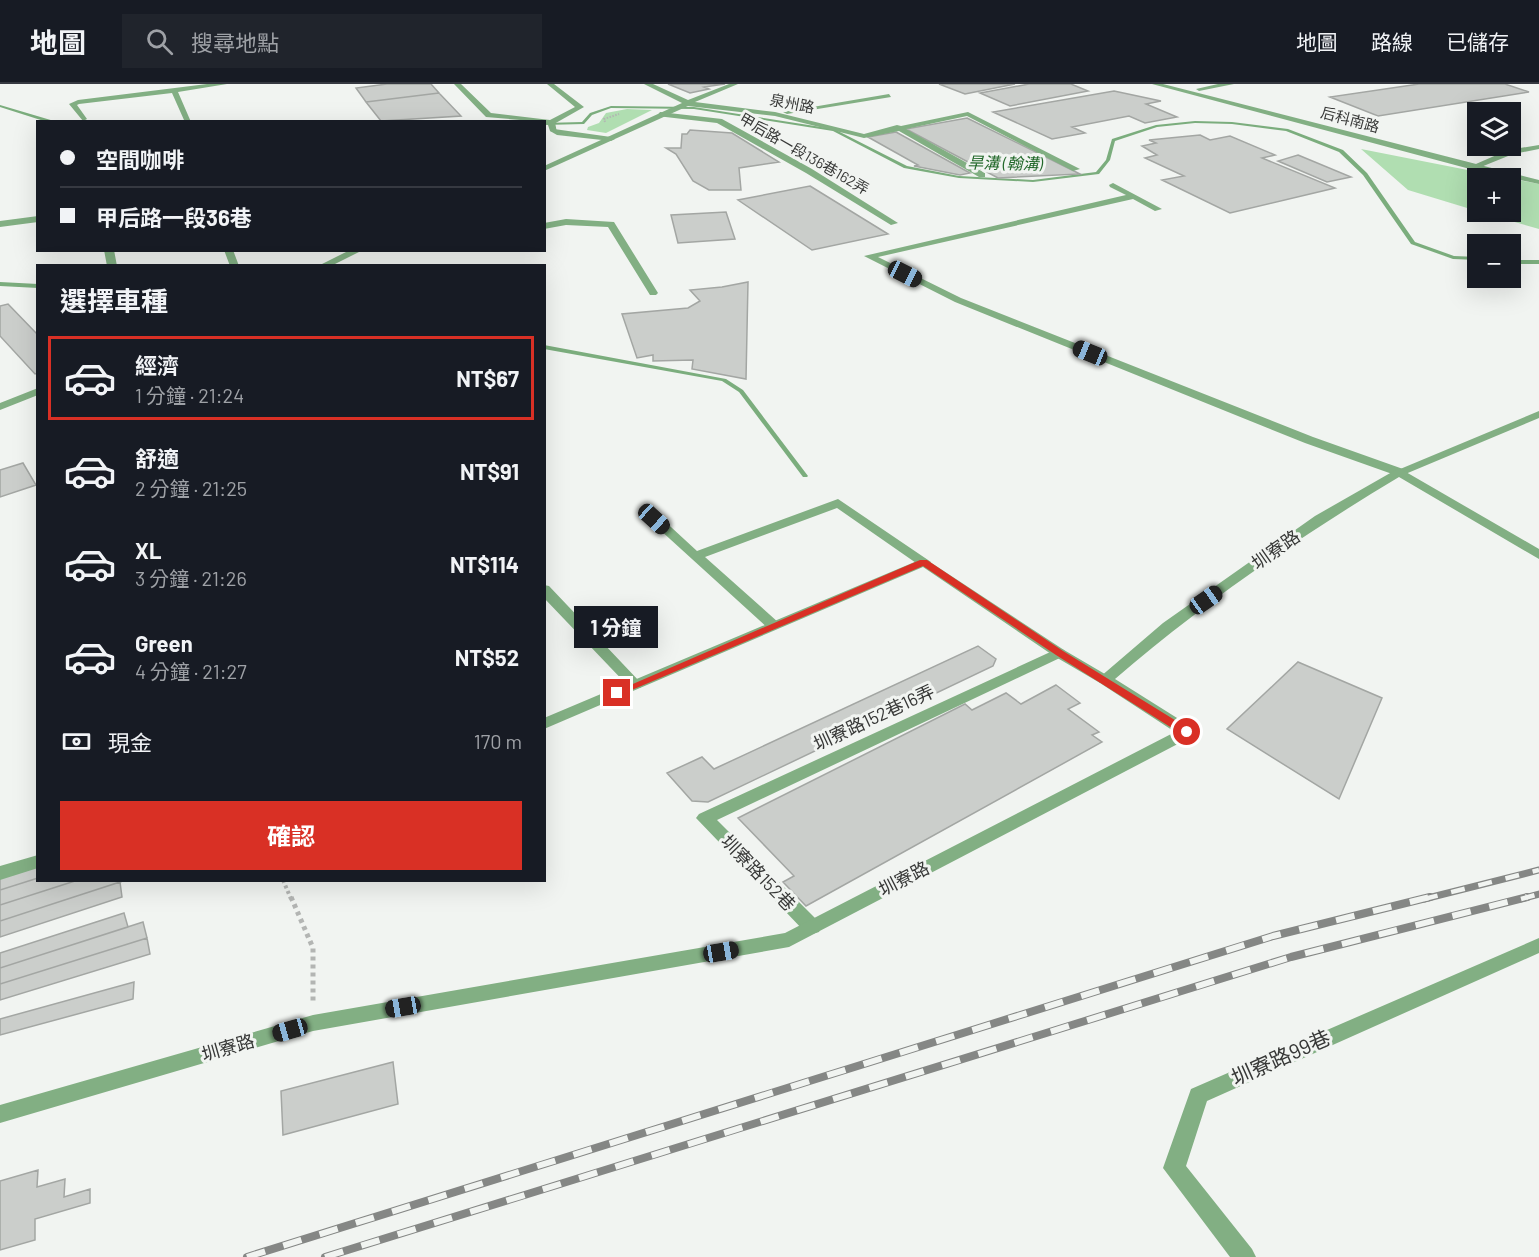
<!DOCTYPE html>
<html lang="zh-TW">
<head>
<meta charset="utf-8">
<style>
  :root { --surface:#171b24; --page:#20242c; --text:#f1f3f6; --muted:#9ea1a6; --line:#363941; --accent:#d93025 }
  body { margin:0; font-family:Barlow,"Noto Sans TC",sans-serif; background:var(--page); color:var(--text); height:100vh; display:flex; flex-direction:column; font-size:22px; white-space:nowrap }
  * { box-sizing:border-box; margin:0 }
  p { font-size:20px; color:var(--muted) }
  .icon { flex:none; width:33px; height:33px; fill:none; stroke:currentColor; stroke-width:2; stroke-linecap:round; stroke-linejoin:round }
  .map { position:relative; flex:1; overflow:hidden }
  .side { position:absolute; left:36px; top:180px; width:510px; height:618px; display:flex; flex-direction:column; background:var(--surface); border-radius:0px; box-shadow:0 6px 24px #0002 }
  .side>* { flex:none }
  .top-card { position:absolute; left:36px; top:36px; width:510px; height:132px; border-radius:0px; box-shadow:0 6px 24px #0002; display:grid; align-content:center; height:132px; padding:0 24px; background:var(--surface) }
  .buttons { position:absolute; left:1467px; top:18px; display:grid; gap:12px }
  .buttons a { display:grid; place-items:center; width:54px; height:54px; border-radius:0px; background:var(--surface); box-shadow:0 6px 24px #0002; font-size:30px }
  .end { position:absolute; width:27px; height:27px; margin:-14px; border:8px solid #d93025; background:#fff; box-shadow:0 0 0 3px #fff }
  .from { border-radius:50% }
  .bubble { position:absolute; height:42px; border-radius:0px; background:var(--surface); box-shadow:0 6px 24px #0002; font-size:20px; font-weight:700; line-height:42px; text-align:center }
  .car { position:absolute; width:18px; height:36px; margin:-18px -9px; border-radius:8px; box-shadow:0 0 4px 2px #0007; background:linear-gradient(#222 24%,#8ab4d8 0 40%,#222 0 76%,#8ab4d8 0 86%,#222 0) }
  .top-card b { display:flex; align-items:center; gap:21px; height:57px; font-size:22px }
  .top-card b+b { border-top:2px solid var(--line) }
  .top-card i { width:15px; height:15px; background:var(--text) }
  ul { padding:0; list-style:none }
  li { display:flex; align-items:center; gap:18px; height:84px; margin:0 12px 9px; padding:0 12px; border:3px solid transparent; border-radius:0px }
  li div { flex:1 }
  li b { display:block; font-size:22px }
  li em { font-style:normal; font-weight:700 }
  li.on { border-color:var(--accent) }
  li>.icon { width:54px; height:54px; stroke-width:1.5 }
  h2 { padding:0 24px; font-size:27px; line-height:72px }
  .pay { display:flex; align-items:center; gap:15px; height:66px; padding:0 24px; font-size:22px }
  .pay p { margin-inline-start:auto }
  .primary-button { display:flex; gap:12px; margin-top:auto; padding:12px 24px }
  .primary-button a { flex:1; height:69px; border-radius:0px; background:var(--accent); color:#fff; font-size:24px; font-weight:700; line-height:69px; text-align:center }
  header { display:flex; align-items:center; gap:36px; box-sizing:border-box; height:84px; padding:0 30px; background:var(--surface); border-bottom:2px solid var(--line) }
  header strong { font-size:28px }
  nav { display:flex; gap:33px; margin-inline-start:auto; font-size:21px }
  .search { width:420px; height:54px; background:var(--page); display:flex; align-items:center; gap:15px; box-sizing:border-box; padding:0 21px; border-radius:0px; color:var(--muted); font-size:22px }
  .map>svg:first-child { display:block }
</style>
</head>
<body>
<header>
<strong>地圖</strong>
<div class="search"><svg class="icon" aria-label="search" viewBox="0 0 24 24"><circle cx="10" cy="10" r="6"/><path d="M15 15l6 6"/></svg>搜尋地點</div>
<nav><a>地圖</a><a>路線</a><a>已儲存</a></nav>
</header>
<div class="map">
<svg width="1539" height="1173" viewBox="0 0 1539 1173">
  <rect width="100%" height="100%" fill="#f1f4f1"/>
  <path fill="#b0deb1" d="M627 25 652 26 606 49 587 46 588 43 599 39 606 29Z
    M1361 65 1539 100V145L1480 128H1510V94H1478L1477 127 1408 106Z"/>
  <g fill="none" stroke-linecap="round" stroke-linejoin="round">
    <path fill="#7bad7d" fill-rule="evenodd" d="M0 21 54 37 55 38H47L0 23Z
      M611 22 694 23 834 45 907 82 959 92 1033 96 1096 88 1106 76 1112 55 1156 41 1195 37 1232 38 1288 45 1343 66 1367 89 1415 158 1454 172 1478 173V176L1453 175 1411 160 1363 91 1339 68 1286 47 1232 40 1195 39 1157 43 1115 57 1110 76 1099 90 1033 98 959 94 904 84 833 47 694 25 611 24 592 31 584 40 544 41V39L582 38 590 29Z
      M1510 176H1539V180H1510Z
      M0 198 38 200V204L0 202Z
      M544 261 726 295 743 306 808 392 807 393H803L739 308 722 297 544 265Z"/>
  </g>
  <path fill="#cbcecb" stroke="#a3a6a3" stroke-width="1.5" d="M387 0H431L439 9 366 18 356 4Z
    M668 0H725L704 3 709 5 690 9Z
    M939 0H1015L965 10Z
    M1029 0H1071L1088 7 1010 22 980 9Z
    M1419 0H1505L1529 8 1378 32 1330 13Z
    M1114 7 1161 17 1146 20 1177 33 1145 39 1129 32 1072 43 1085 49 1052 55 993 28Z
    M439 9 461 32 381 37 366 18Z
    M967 34 1080 90 998 94 906 45Z
    M690 46 732 49 779 78 739 84 741 106H709L693 97 676 70 666 64H681L682 50H687Z
    M896 48 970 89 960 91 914 82 918 81 868 53Z
    M1200 51 1210 56 1230 52 1275 71 1262 74 1335 104 1230 129 1162 96 1184 92 1145 74 1157 71 1142 62 1156 59 1149 56Z
    M1298 71 1351 93 1327 98 1278 77Z
    M810 102 888 150 812 166 738 116Z
    M726 128 735 155 678 159 671 131Z
    M748 198 746 295 692 285 693 276 653 277V271L637 274 622 230 688 224 700 217 690 206 722 203Z
    M8 220 38 251V289L35 290 0 252V222Z
    M23 379 36 401 0 413V386Z
    M978 562 996 575 993 582 708 718 692 717 667 689 702 673 714 685Z
    M1298 578 1382 614 1339 715 1227 645Z
    M1056 601 1080 619 1068 625 1099 648 1092 651 1102 658 806 822 783 798 794 792 738 734 965 620 972 626 1006 609 1021 620Z
    M38 778V794L0 806V790Z
    M38 794V796H78L0 821V806Z
    M78 796H126L0 837V821Z
    M120 798 122 813 0 853V837Z
    M124 829 128 843 0 884V869Z
    M143 838 147 854 0 900V884Z
    M147 854 150 870 0 916V900Z
    M134 898 133 915 0 951V935Z
    M393 978 398 1020 283 1051 281 1007Z
    M38 1086 37 1103 65 1095 64 1113 90 1105V1119L35 1135V1156L0 1166V1097Z"/>
  <g fill="none" stroke-linecap="round" stroke-linejoin="round">
    <path stroke="#b3b5b3" stroke-width="2" stroke-dasharray="1.5 1.5" stroke-linecap="butt" d="M605 38 604 35 619 30"/>
    <path stroke="#b3b5b3" stroke-width="4" stroke-dasharray="3 3" stroke-linecap="butt" d="M283 796 291 815"/>
    <path stroke="#b3b5b3" stroke-width="5" stroke-dasharray="4 4" stroke-linecap="butt" d="M291 813 313 864V919"/>
    <path fill="#82af83" fill-rule="evenodd" d="M207 0H227L178 8 191 38 184 36 172 9 79 20 77 21 87 35 83 37 69 20 78 16Z
      M454 0H461L491 29 550 36 575 23 547 0H554L584 23 554 40 544 39V38L486 33Z
      M1218 0H1234L1199 7 1196 5Z
      M660 28 722 35 812 85 898 139 891 141 806 89 717 39 657 32Z
      M554 45 611 53 615 55 611 57 557 51 550 47Z
      M1539 61V65L1513 70 1476 85 1469 83 1508 66Z
      M38 132V138L0 143V137Z
      M566 135 614 138 658 209 656 211H650L608 143 566 141 544 145V139Z
      M104 166H114L117 182H107Z
      M224 166H233L239 182H230Z
      M1539 327V334L1403 391H1395L1393 388Z
      M838 415 931 478 929 481H919L837 424 705 473 779 539 781 542 774 546 769 545 648 435 654 431 659 432 697 467Z
      M544 501 549 502 640 598 643 601 640 604H630L544 514Z
      M1059 564 1064 566 1066 569 1064 572 717 736 819 838 821 843 819 848 812 850 805 848 696 734 699 730Z
      M1539 854V869L1207 1017 1186 1082 1252 1165 1256 1173H1230L1163 1084 1191 1005Z"/>
    <path fill="#82af83" fill-rule="evenodd" d="M644 0H653L688 16 729 0H738L695 18 775 28 864 50 897 41 901 42 968 28 1080 85 1073 87 967 32 906 45 985 89V93H979L899 47 864 54 775 32 688 22 544 87V82L682 19Z
      M889 10 891 13 787 30 783 28Z
      M551 36 555 38 557 49 550 47 547 38Z
      M1113 99 1162 125 1155 127 1133 115 878 173 961 214 1313 353 1403 385V391H1395L1305 359 955 218 864 172 1126 111 1110 103 1109 101Z
      M350 166H363L331 182H318Z
      M38 304V311L0 326V319Z
      M924 474 1064 566 1110 593 1113 596 1110 599H1100L1054 572 923 483 544 645V634Z
      M38 771V784L0 796V782Z"/>
    <path fill="#82af83" fill-rule="evenodd" d="M1152 0H1163L1539 96V100L1470 85Z
      M1399 384 1539 465V475L1399 393C1299 453 1203 519 1115 595L1193 644 1195 648 1193 652 789 863 313 947 0 1039V1021L313 931 785 849 1175 648 1100 599 1097 596 1100 593 1163 539 1315 432Z"/>
    <g stroke="#858785" stroke-width="7">
      <path id="rail-far1" d="M1424 815 1539 786
        M1521 815 1539 810"/>
    </g>
    <g stroke="#858785" stroke-width="8">
      <path id="rail" d="M247 1173 1273 852 1430 813
        M325 1173 1291 873 1527 813"/>
    </g>
    <use href="#rail-far1" stroke="#f1f4f1" stroke-width="4.5" stroke-dasharray="14" stroke-linecap="butt"/>
    <use href="#rail" stroke="#f1f4f1" stroke-width="6" stroke-dasharray="19" stroke-linecap="butt"/>
  </g>
  <path fill="#d93025" d="M920 476H927L1063 567 1191 646V651H1183L1056 571 923 482 620 611 617 612 612 609Z"/>
  <g text-anchor="middle" stroke-width="6" stroke-linejoin="round" paint-order="stroke">
    <g font-size="15" fill="#373837" stroke="#f1f4f1">
      <text transform="translate(792 20) rotate(11)" y="5">泉州路</text>
      <text transform="translate(1350 36) rotate(15)" y="5">后科南路</text>
      <text transform="translate(804 70) rotate(30)" y="5">甲后路一段136巷162弄</text>
    </g>
    <g font-size="16" font-style="italic" fill="#22682a" stroke="#f1f4f1">
      <text transform="translate(1005 79) rotate(1)" y="6">旱溝 (翰溝)</text>
    </g>
    <g font-size="18" fill="#373837" stroke="#f1f4f1">
      <text transform="translate(1276 466) rotate(-35)" y="6">圳寮路</text>
      <text transform="translate(874 634) rotate(-25)" y="6">圳寮路152巷16弄</text>
      <text transform="translate(758 789) rotate(46)" y="6">圳寮路152巷</text>
      <text transform="translate(904 795) rotate(-27)" y="6">圳寮路</text>
      <text transform="translate(228 964) rotate(-16)" y="6">圳寮路</text>
    </g>
    <g font-size="21" fill="#373837" stroke="#f1f4f1">
      <text transform="translate(1281 974) rotate(-24)" y="7">圳寮路99巷</text>
    </g>
  </g>
</svg>
<div class="buttons">
<a><svg class="icon" aria-label="layers" viewBox="0 0 24 24"><path d="M12 4l9 5-9 5-9-5zM3 14l9 5 9-5"/></svg></a>
<a>+</a>
<a>−</a>
</div>
<i class="end from" style="left:1187px;top:648px"></i>
<i class="end" style="left:617px;top:609px"></i>
<div class="bubble" style="left:574px;top:522px;width:84px">1 分鐘</div>
<i class="car" style="left:905px;top:190px;rotate:117deg"></i>
<i class="car" style="left:1090px;top:269px;rotate:292deg"></i>
<i class="car" style="left:654px;top:435px;rotate:132deg"></i>
<i class="car" style="left:1206px;top:516px;rotate:55deg"></i>
<i class="car" style="left:721px;top:868px;rotate:80deg"></i>
<i class="car" style="left:403px;top:923px;rotate:260deg"></i>
<i class="car" style="left:290px;top:946px;rotate:254deg"></i>
<div class="top-card">
<b><i class="from"></i>空間咖啡</b>
<b><i></i>甲后路一段36巷</b>
</div>
<section class="side">
<h2>選擇車種</h2>
<ul>
<li class="on"><svg class="icon" aria-label="car" viewBox="0 0 24 24"><path d="M5 17H2v-5l4-1 3-4h7l3 4 3 1v5h-3M9 17h6M6 11h13"/><circle cx="7" cy="17" r="2"/><circle cx="17" cy="17" r="2"/></svg><div><b>經濟</b><p>1 分鐘 · 21:24</p></div><em>NT$67</em></li>
<li><svg class="icon" aria-label="car" viewBox="0 0 24 24"><path d="M5 17H2v-5l4-1 3-4h7l3 4 3 1v5h-3M9 17h6M6 11h13"/><circle cx="7" cy="17" r="2"/><circle cx="17" cy="17" r="2"/></svg><div><b>舒適</b><p>2 分鐘 · 21:25</p></div><em>NT$91</em></li>
<li><svg class="icon" aria-label="car" viewBox="0 0 24 24"><path d="M5 17H2v-5l4-1 3-4h7l3 4 3 1v5h-3M9 17h6M6 11h13"/><circle cx="7" cy="17" r="2"/><circle cx="17" cy="17" r="2"/></svg><div><b>XL</b><p>3 分鐘 · 21:26</p></div><em>NT$114</em></li>
<li><svg class="icon" aria-label="car" viewBox="0 0 24 24"><path d="M5 17H2v-5l4-1 3-4h7l3 4 3 1v5h-3M9 17h6M6 11h13"/><circle cx="7" cy="17" r="2"/><circle cx="17" cy="17" r="2"/></svg><div><b>Green</b><p>4 分鐘 · 21:27</p></div><em>NT$52</em></li>
</ul>
<div class="pay"><svg class="icon" aria-label="cash" viewBox="0 0 24 24"><path d="M3 7h18v10H3z"/><circle cx="12" cy="12" r="2"/></svg>現金<p>170 m</p></div>
<div class="primary-button"><a>確認</a></div>
</section>
</div>
</body>
</html>
